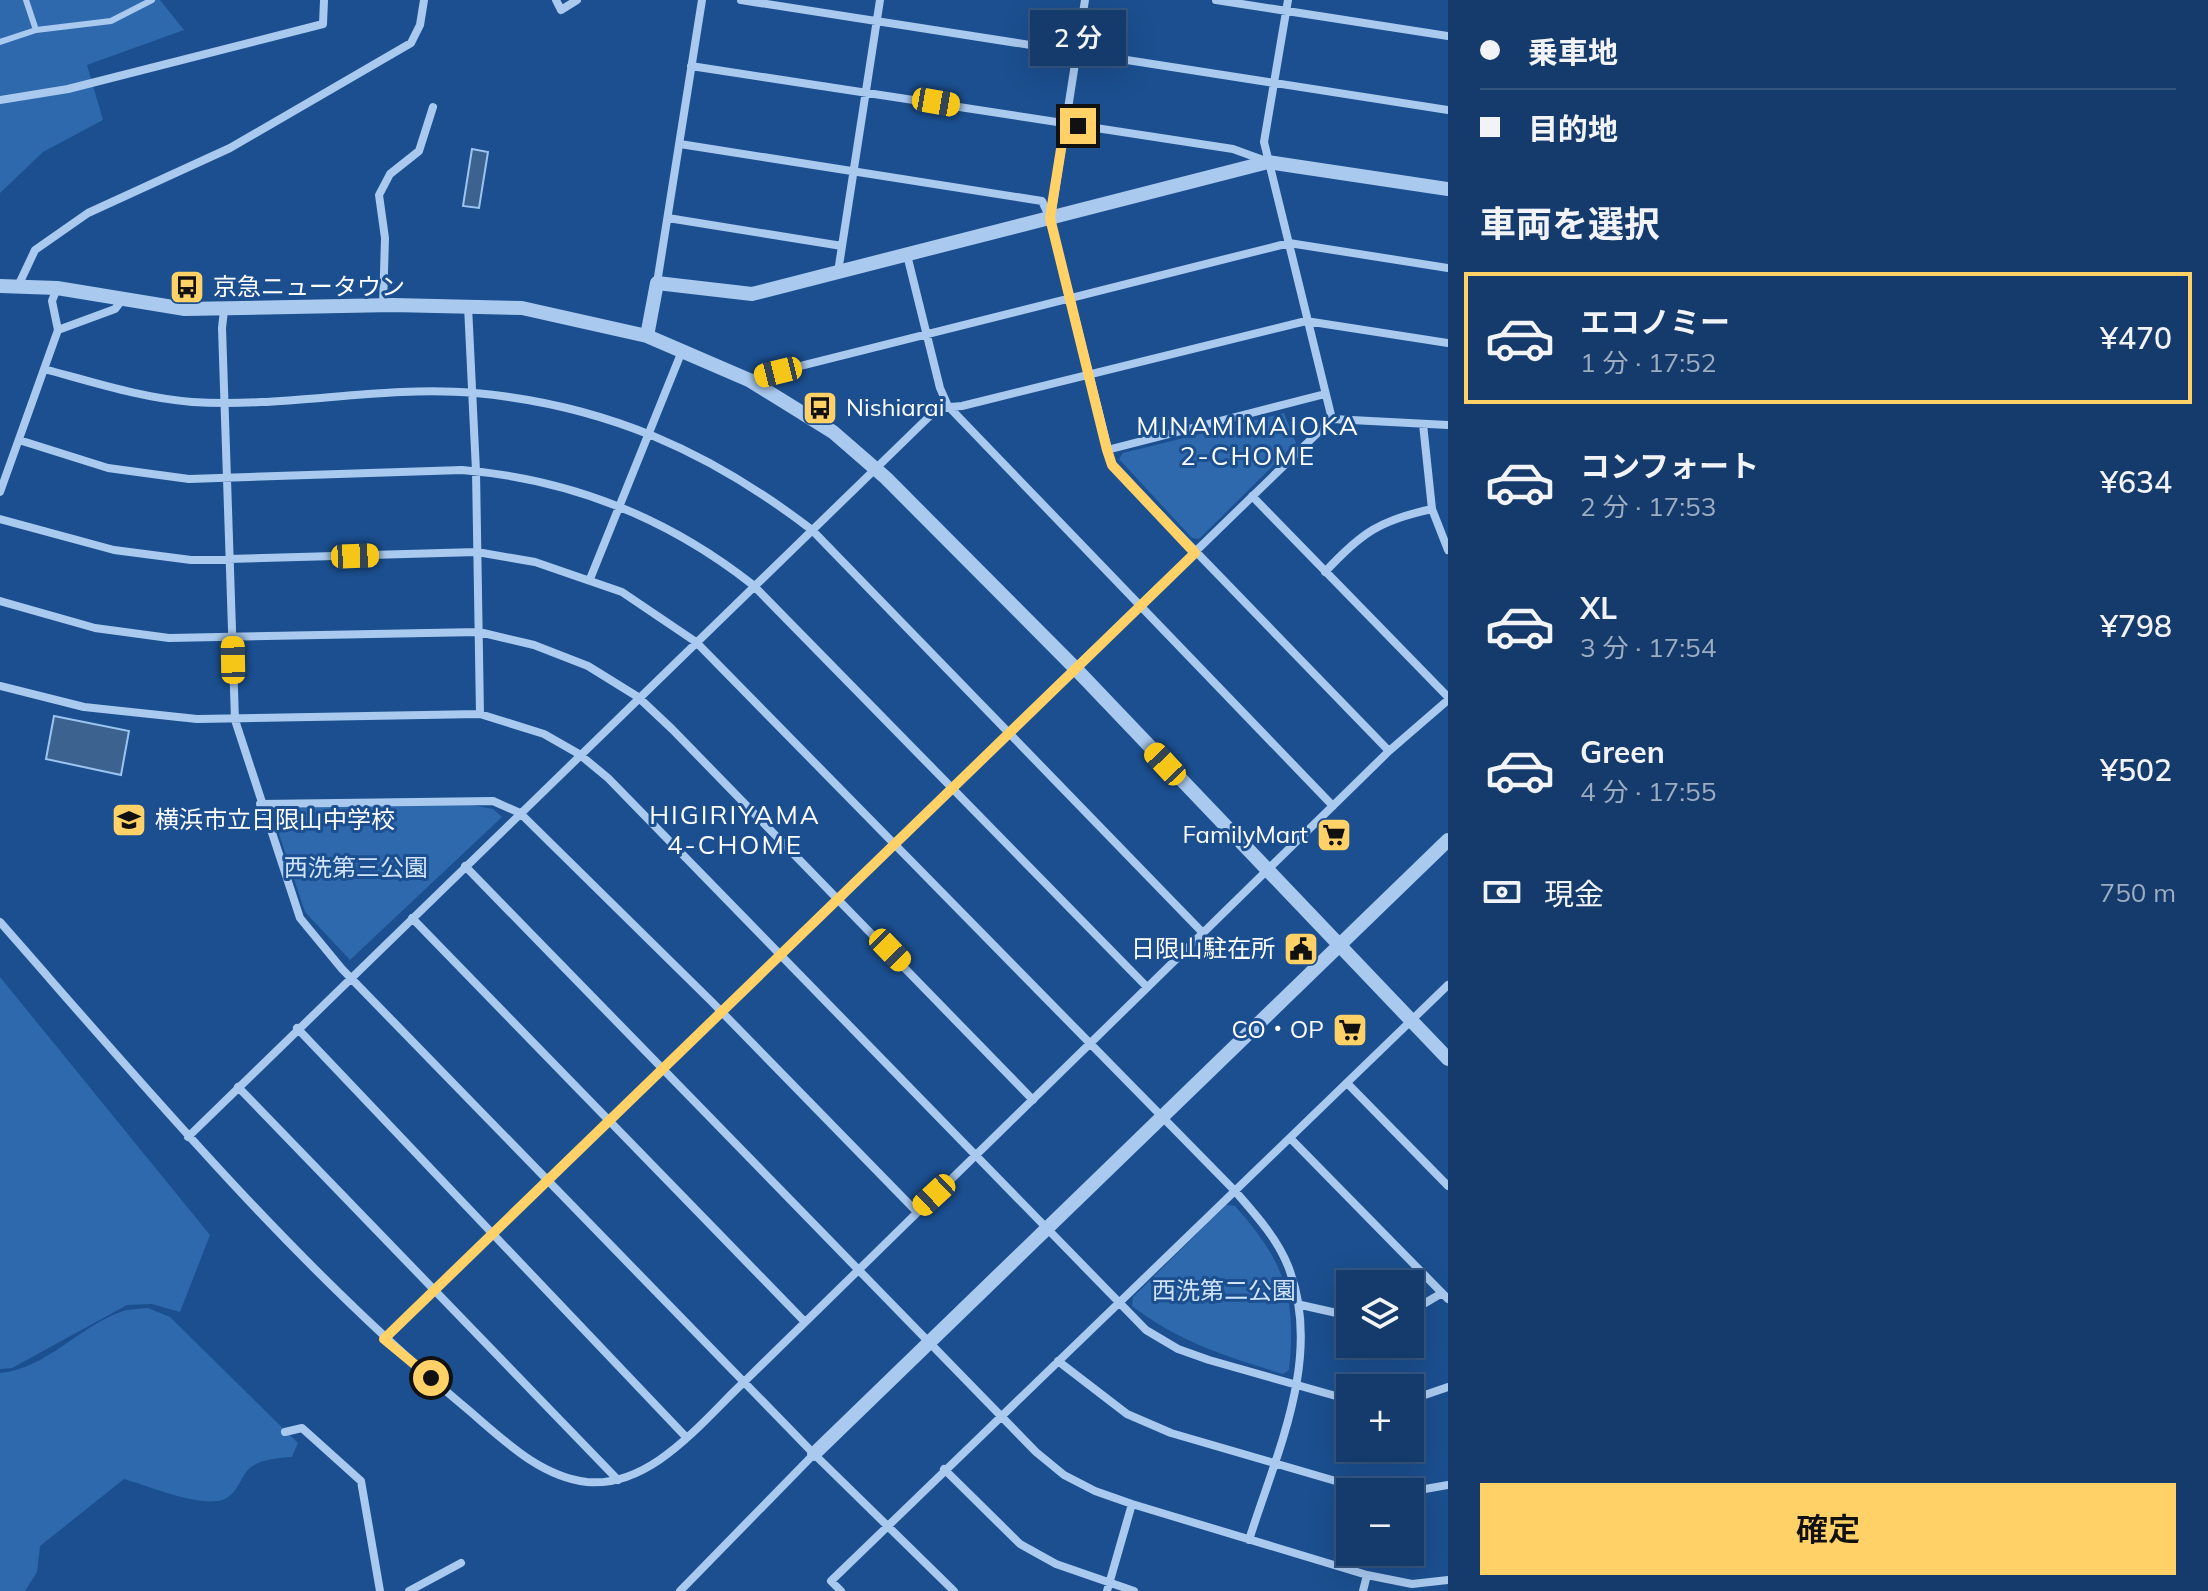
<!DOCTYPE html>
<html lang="ja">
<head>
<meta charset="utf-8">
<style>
  :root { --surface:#143b6b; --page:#214673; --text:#f1f3f6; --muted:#9dadc1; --line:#33557e; --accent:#ffd166 }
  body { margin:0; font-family:Mulish,"Noto Sans JP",sans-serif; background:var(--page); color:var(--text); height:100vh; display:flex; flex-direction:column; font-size:30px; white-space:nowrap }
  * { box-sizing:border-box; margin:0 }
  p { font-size:26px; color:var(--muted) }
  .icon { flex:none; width:44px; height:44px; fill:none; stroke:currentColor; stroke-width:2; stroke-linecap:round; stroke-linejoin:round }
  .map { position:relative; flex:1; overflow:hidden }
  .details { display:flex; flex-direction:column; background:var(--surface); width:760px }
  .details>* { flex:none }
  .guide { display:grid; align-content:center; height:176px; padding:0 32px; background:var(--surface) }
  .buttons { position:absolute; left:1336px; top:1270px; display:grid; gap:16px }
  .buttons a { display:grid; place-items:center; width:88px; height:88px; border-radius:0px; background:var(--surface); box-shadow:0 8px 32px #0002,0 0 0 2px var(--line); font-size:40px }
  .end { position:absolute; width:36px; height:36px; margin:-18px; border:10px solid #ffd166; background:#111; box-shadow:0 0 0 4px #111 }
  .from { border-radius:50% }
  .bubble { position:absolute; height:56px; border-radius:0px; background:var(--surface); box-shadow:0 8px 32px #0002,0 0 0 2px var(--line); font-size:26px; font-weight:600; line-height:56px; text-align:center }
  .car { position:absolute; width:24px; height:48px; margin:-24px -12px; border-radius:10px; box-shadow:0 0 6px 2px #0007; background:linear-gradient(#f5c518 24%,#345 0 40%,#f5c518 0 76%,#345 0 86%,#f5c518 0) }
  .guide b { display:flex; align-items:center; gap:28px; height:76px; font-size:30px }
  .guide b+b { border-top:2px solid var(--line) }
  .guide i { width:20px; height:20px; background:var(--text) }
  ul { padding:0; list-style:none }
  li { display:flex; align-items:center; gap:24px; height:132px; margin:0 16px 12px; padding:0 16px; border:4px solid transparent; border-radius:0px }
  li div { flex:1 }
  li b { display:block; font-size:30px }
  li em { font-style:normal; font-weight:600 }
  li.on { border-color:var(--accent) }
  li>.icon { width:72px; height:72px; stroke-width:1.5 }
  h2 { padding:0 32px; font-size:36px; line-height:96px }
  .pay { display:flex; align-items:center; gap:20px; height:88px; padding:0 32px; font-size:30px }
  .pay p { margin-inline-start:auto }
  .button { display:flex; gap:16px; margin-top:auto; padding:16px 32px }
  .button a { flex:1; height:92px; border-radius:0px; background:var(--accent); color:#111; font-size:32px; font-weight:600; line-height:92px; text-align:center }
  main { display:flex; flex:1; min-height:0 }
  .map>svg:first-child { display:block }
</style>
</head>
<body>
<main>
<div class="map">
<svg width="1448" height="1591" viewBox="0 0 1448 1591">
  <rect width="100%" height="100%" fill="#1b4f8f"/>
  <path fill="#2e69ad" d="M0 0H160L184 30 87 65 103 120 43 152 0 193Z
    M1284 413 1296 443 1199 539 1192 538 1119 459 1123 453Z
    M468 804 493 809 502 817 350 960 305 912 272 813 276 808Z
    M0 977 210 1235 180 1312 152 1304 127 1305 12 1368 0 1369Z
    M1226 1205 1235 1206C1284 1261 1297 1296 1289 1370L1283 1374C1225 1356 1181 1343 1132 1306L1133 1297Z
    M148 1308 170 1317 298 1443 292 1457C280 1458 260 1459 250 1468 239 1478 238 1495 222 1500 198 1507 148 1486 124 1479L40 1546 37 1572 25 1591H0V1373C46 1369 81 1325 123 1311 130 1309 140 1309 148 1308Z"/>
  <path fill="#3c6290" stroke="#9cc4f0" stroke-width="2" d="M472 149 488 152 479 208 463 206Z
    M54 716 129 731 121 775 46 759Z"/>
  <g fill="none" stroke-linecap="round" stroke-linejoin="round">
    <path stroke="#a9c9ee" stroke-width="6" d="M26 0 36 30
      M0 42 36 30 111 21 152 0"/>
    <path stroke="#a9c9ee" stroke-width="8" d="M556 0 561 10 577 0
      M741 0 1448 110
      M1216 0 1448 36
      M1288 0 1264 142 1332 419
      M691 66 1233 149 1266 161
      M0 100 68 89 323 24 324 0
      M680 144 1042 201 1050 218 1112 465 1389 751
      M1051 217 1085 0
      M668 218 842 246
      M907 255 940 388 948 406 1333 806
      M838 272 880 0
      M657 283 702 0
      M19 284 35 250 88 213 230 148 411 43 420 25 424 0
      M383 306 385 238 379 195 390 174 419 151 433 107
      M468 306 476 471 480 714
      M224 310 222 328 235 720 300 918 342 969 814 1454 954 1591
      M58 330 115 309 122 300
      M44 369C93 382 141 398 192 402 286 408 381 385 475 393 606 405 709 451 812 530L1203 933
      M749 379 1289 243 1448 268
      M1423 424 1432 509 1448 550
      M19 440 108 468 189 479 462 470C571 479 668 518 753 585L1147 987
      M1107 450 1325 394
      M0 492 58 330 52 301 57 288
      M1252 496 1448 697
      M0 519 114 550 191 560 477 552 535 562 622 592 696 642 1235 1191C1255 1214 1277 1238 1288 1266 1324 1356 1276 1454 1249 1540
      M1325 572C1361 533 1380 520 1432 509
      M590 579 682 351
      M0 601 95 628 169 638 479 632 534 645 588 666 638 697 672 729 1033 1100
      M0 686 84 707 197 719 480 714 544 734 579 754 608 778 1146 1330 1178 1349 1209 1360 1350 1400
      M260 804 493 801 520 813 712 1002 916 1211
      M465 866 1036 1452 1064 1475 1095 1491 1132 1504 1367 1575 1412 1584 1448 1580
      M412 918 804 1321
      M0 922C146 1088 290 1260 460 1403 498 1434 536 1476 587 1482 652 1488 702 1421 745 1381L1389 751 1448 700
      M297 1028 686 1437
      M1347 1083 1448 1186
      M238 1087 618 1480
      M188 1137 938 408 962 406 1306 321 1448 343
      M1290 1138 1448 1299
      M1301 1305 1350 1316
      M1410 1312 1442 1293
      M384 1339 1332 419 1448 425
      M1058 1361 1127 1414 1171 1433 1370 1491 1408 1492 1448 1485
      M1410 1400 1448 1387
      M285 1432 302 1428 361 1481 380 1591
      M944 1469 1020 1544 1056 1564 1134 1591
      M409 1591 461 1563
      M680 1591 814 1454
      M841 1591 831 1581 1448 985
      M1107 1591 1132 1504
      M1363 1591 1367 1575"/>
    <path stroke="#a9c9ee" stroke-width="14" d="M0 286 57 288 185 309 393 305 522 308 647 336 749 380 833 432 886 478 1075 668 1448 1059
      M647 336 657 283 752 294 1268 162 1448 189
      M814 1454 1448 840"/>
  </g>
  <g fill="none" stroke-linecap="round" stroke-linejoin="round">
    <path stroke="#ffd166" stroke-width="10" d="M431 1378 384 1339 1195 553 1112 465 1107 450 1050 218 1065 124 1078 126"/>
  </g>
  <defs>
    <g id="bus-square" transform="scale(1.8)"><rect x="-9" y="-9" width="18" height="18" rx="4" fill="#ffd166" stroke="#1b4f8f"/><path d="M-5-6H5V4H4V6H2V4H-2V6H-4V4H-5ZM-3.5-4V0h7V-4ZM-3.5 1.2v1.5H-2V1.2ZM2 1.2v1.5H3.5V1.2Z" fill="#111"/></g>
    <g id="school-square" transform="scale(1.8)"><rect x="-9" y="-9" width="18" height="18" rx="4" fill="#ffd166" stroke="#1b4f8f"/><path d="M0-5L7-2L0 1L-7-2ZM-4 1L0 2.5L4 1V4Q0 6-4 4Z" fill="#111"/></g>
    <g id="supermarket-square" transform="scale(1.8)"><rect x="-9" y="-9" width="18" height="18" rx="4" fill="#ffd166" stroke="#1b4f8f"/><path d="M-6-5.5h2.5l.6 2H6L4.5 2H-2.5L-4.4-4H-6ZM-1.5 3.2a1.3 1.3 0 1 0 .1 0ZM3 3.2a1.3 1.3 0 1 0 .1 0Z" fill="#111"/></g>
    <g id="civic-square" transform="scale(1.8)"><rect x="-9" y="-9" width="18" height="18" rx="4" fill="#ffd166" stroke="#1b4f8f"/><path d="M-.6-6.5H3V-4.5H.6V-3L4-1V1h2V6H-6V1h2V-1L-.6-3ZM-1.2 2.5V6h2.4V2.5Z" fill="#111"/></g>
  </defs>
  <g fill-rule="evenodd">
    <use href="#bus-square" x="187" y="287"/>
    <use href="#bus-square" x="820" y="408"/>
    <use href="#school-square" x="129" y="820"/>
    <use href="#supermarket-square" x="1334" y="835"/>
    <use href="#civic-square" x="1301" y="949"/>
    <use href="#supermarket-square" x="1350" y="1030"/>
  </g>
  <g text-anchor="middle" stroke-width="6" stroke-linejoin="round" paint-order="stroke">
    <g font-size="24" fill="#fff" stroke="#1b4f8f" text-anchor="start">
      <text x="213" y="295">京急ニュータウン</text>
      <text x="846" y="416">Nishiarai</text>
      <text x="155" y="828">横浜市立日限山中学校</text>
      <text x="1308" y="843" text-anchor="end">FamilyMart</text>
      <text x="1275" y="957" text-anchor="end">日限山駐在所</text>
      <text x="1324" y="1038" text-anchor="end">CO・OP</text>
    </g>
    <g font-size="24" fill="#cfe3fa" stroke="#1b4f8f">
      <text x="356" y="876">西洗第三公園</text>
      <text x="1224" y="1299">西洗第二公園</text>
    </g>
    <g font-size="26" letter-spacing="2" fill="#fff" stroke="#1b4f8f">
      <text x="1248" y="435">MINAMIMAIOKA<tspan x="1248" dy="30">2-CHOME</tspan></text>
      <text x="735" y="824">HIGIRIYAMA<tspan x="735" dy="30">4-CHOME</tspan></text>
    </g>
  </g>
</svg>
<div class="buttons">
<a><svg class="icon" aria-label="layers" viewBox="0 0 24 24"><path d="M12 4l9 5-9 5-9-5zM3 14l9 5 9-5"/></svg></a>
<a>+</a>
<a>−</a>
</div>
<i class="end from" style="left:431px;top:1378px"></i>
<i class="end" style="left:1078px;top:126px"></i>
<div class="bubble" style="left:1030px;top:10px;width:96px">2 分</div>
<i class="car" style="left:936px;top:102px;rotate:100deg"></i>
<i class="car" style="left:778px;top:372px;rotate:256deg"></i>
<i class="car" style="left:355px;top:556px;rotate:88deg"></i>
<i class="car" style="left:233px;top:660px;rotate:359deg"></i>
<i class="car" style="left:1165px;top:764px;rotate:317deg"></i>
<i class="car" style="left:890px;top:950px;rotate:136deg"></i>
<i class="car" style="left:934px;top:1195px;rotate:227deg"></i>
</div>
<section class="details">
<div class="guide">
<b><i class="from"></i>乗車地</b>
<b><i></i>目的地</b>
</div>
<h2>車両を選択</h2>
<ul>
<li class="on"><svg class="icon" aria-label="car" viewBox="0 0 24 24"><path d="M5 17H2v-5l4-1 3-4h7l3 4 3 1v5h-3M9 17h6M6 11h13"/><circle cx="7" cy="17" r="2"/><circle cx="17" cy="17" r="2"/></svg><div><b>エコノミー</b><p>1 分 · 17:52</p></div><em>¥470</em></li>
<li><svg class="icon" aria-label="car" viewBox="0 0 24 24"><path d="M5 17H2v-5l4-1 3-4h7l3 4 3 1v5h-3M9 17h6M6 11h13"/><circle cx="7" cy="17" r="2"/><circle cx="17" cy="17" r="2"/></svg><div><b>コンフォート</b><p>2 分 · 17:53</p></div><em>¥634</em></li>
<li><svg class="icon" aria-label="car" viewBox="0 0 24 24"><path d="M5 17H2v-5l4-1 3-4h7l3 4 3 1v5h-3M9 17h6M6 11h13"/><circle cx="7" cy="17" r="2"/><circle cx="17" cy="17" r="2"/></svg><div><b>XL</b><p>3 分 · 17:54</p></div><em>¥798</em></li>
<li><svg class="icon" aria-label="car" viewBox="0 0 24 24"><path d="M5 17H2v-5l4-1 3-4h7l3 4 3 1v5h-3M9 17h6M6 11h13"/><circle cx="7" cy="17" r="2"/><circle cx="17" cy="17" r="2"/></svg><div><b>Green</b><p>4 分 · 17:55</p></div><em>¥502</em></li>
</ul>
<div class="pay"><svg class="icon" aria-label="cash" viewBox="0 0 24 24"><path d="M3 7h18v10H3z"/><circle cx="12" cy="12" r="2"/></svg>現金<p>750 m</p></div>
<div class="button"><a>確定</a></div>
</section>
</main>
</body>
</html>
